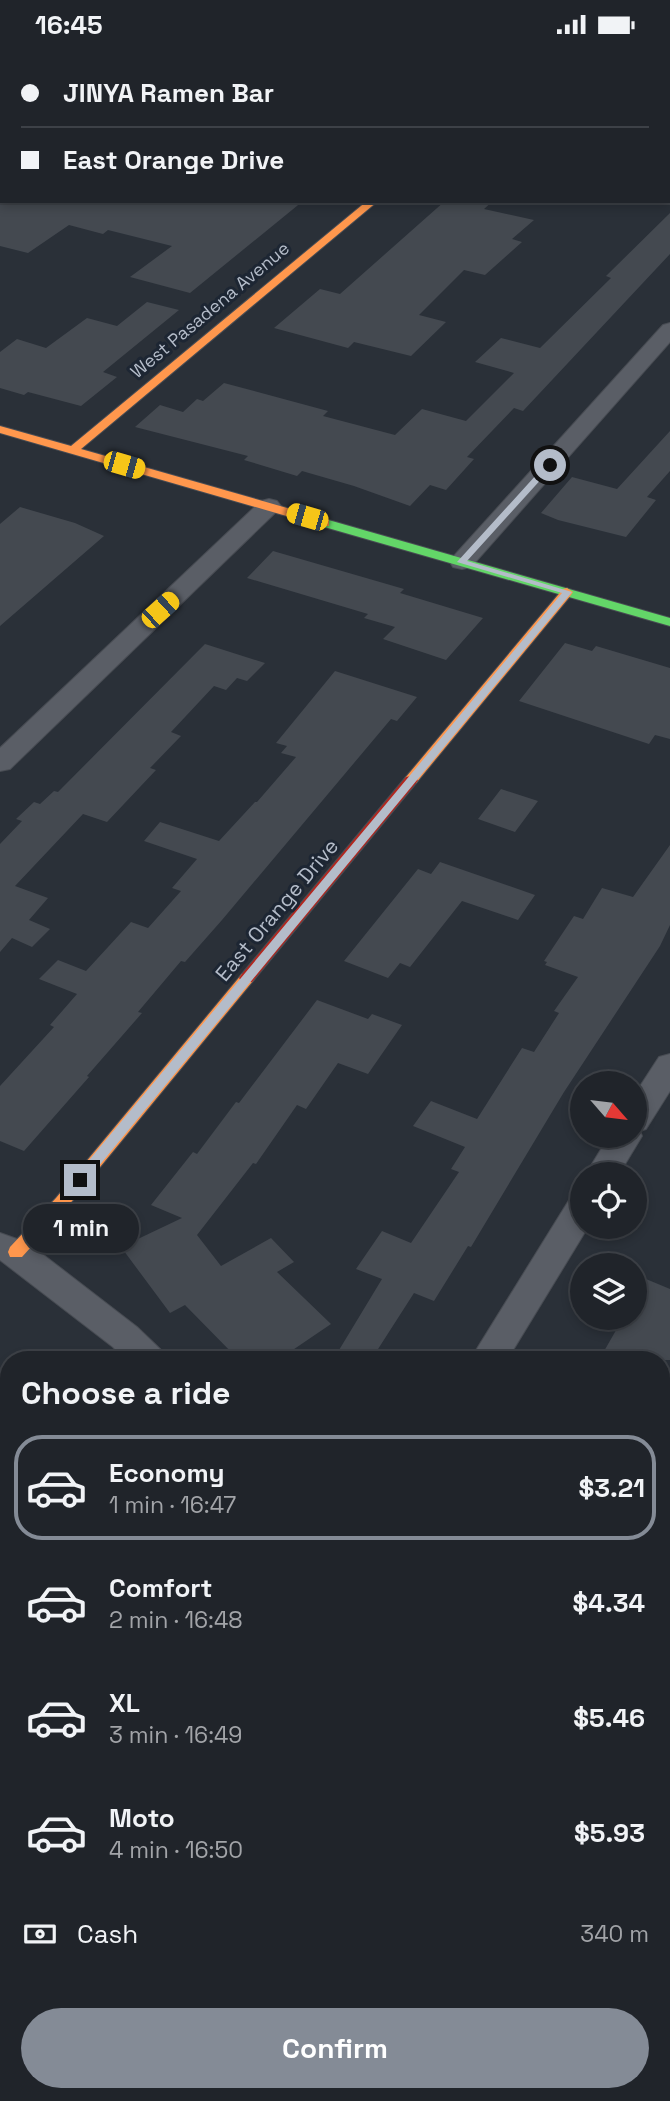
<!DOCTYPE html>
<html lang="en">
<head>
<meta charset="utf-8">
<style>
  :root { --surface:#20242a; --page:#2d3036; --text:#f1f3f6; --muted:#a2a4a8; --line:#3d4147; --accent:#848b96 }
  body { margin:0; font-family:"Space Grotesk",sans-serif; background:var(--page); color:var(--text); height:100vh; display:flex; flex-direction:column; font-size:26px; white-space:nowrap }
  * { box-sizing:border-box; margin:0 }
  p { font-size:23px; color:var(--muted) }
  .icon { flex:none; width:38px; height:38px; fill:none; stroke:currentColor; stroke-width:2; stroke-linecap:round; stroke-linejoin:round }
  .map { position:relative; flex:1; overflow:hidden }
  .drawer { position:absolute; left:0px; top:1302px; width:670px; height:751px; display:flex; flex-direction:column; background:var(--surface); border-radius:28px 28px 0 0; box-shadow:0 4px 10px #0003,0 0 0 2px var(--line) }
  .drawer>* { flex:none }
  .banner { position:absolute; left:0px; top:0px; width:670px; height:154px; box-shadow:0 4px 10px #0003,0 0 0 2px var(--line); display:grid; align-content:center; height:154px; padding:0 21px; background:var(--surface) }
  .needle { width:46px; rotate:118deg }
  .buttons { position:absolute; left:570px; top:1022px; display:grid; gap:14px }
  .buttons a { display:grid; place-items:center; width:77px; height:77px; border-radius:50%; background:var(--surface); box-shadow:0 4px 10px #0003,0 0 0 2px var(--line); font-size:35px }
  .end { position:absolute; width:32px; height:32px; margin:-16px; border:9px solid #b4bcc9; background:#111; box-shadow:0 0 0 4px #111 }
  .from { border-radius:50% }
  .bubble { position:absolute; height:49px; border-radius:24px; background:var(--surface); box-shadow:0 4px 10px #0003,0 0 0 2px var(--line); font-size:23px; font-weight:700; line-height:49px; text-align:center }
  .car { position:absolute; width:21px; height:42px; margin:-21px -10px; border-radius:9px; box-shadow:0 0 5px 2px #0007; background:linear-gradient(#f5c518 24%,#345 0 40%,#f5c518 0 76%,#345 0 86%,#f5c518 0) }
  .banner b { display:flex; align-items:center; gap:24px; height:66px; font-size:26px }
  .banner b+b { border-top:2px solid var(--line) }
  .banner i { width:18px; height:18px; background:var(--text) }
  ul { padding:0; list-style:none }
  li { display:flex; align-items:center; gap:21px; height:105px; margin:0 14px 10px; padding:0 7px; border:4px solid transparent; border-radius:28px }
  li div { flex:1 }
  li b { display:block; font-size:26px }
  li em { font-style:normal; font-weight:700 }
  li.on { border-color:var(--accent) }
  li>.icon { width:63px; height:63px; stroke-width:1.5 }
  h2 { padding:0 21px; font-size:32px; line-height:84px }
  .pay { display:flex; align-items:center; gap:18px; height:77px; padding:0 21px; font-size:26px }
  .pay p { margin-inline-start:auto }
  .primary-button { display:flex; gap:14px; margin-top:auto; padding:14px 21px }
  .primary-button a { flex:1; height:80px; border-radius:42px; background:var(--accent); color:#fff; font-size:28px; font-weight:700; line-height:80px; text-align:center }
  .status { display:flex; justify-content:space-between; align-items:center; height:49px; padding:0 35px; background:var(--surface); direction:ltr }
  .status svg { height:19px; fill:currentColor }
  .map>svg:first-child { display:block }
</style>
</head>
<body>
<div class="status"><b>16:45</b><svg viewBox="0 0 49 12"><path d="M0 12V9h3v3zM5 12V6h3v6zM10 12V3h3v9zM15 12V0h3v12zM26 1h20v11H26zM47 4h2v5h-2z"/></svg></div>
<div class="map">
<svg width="670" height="2052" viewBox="0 0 670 2052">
  <rect width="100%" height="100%" fill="#2a3038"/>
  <path fill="#444950" d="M0 152H227L235 155 238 152H303L190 244 130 228 172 197 108 181 103 185 69 176 28 204 0 197Z
    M445 152H493L484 160 534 171 512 190 522 193 485 226 464 221 419 266 446 273 411 307 354 293 348 299 274 279 320 240 340 245Z
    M670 164V205L523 362 514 359 467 408 474 410 446 441 430 436 410 457 354 437 302 422 297 427 244 411 248 407 135 378 160 356 183 363 197 350 203 352 224 334 328 362 323 367 395 386 422 360 466 372 514 324 475 313 501 289 540 299 611 229 606 227Z
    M147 253 179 261 103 323 117 328 81 357 28 343 24 346 0 339V303L17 290 46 299 87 269 117 277Z
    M670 382V422L647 448 656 451 626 488 558 471 541 464 572 428 617 440Z
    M20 458 75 474 104 487 0 577V475Z
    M273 502 404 540 400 544 483 569 446 611 383 590 395 578 364 569 368 565 247 529Z
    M565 594 592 602 596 597 670 619V690L655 686 649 695 519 652Z
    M205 595 265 614 247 632 237 629 226 641 214 637 171 683 181 687 150 719 156 721 107 773 83 765 15 837 48 849 29 871 50 880 32 898 12 889 0 903V795L22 772 16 770 34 753 40 755 54 742 58 743Z
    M335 622 417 648 397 672 391 670 222 871 185 913 181 912 138 963 142 964 87 1027 89 1028 24 1102 0 1092V1037L54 978 50 976 77 945 39 930 58 911 86 922 131 873 148 879 181 842 172 839 197 810 144 792 160 773 219 792 255 753H257L296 708 281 704 287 697 276 694Z
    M501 740 538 752 515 783 478 770Z
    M670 796V876L660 897 564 1043 471 1198 468 1197 434 1252 414 1244 371 1311H333L382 1230 356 1220 382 1182 411 1194 459 1123 451 1120 465 1098 413 1077 431 1052 477 1070 522 999 534 1003 559 964 554 962 578 928 545 916 547 913 544 912 574 867 583 870 602 839 633 848Z
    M440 813 535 846 518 871 462 852 410 918 400 914 388 929 344 912 418 820 431 825Z
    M317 951 368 970 372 965 402 976 368 1025 338 1014 306 1060 297 1056 256 1115 253 1114 197 1186 221 1217 271 1189 294 1213 277 1223 331 1275 278 1311H239L185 1256 170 1264 121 1198 182 1169 151 1156 193 1103 197 1105 236 1053 239 1054Z
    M646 1230 670 1240V1311H599L623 1269H635V1248Z"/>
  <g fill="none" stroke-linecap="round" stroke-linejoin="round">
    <g stroke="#484c53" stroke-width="2">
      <path id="street" d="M547 0H565L546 2Z
        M670 274V293L471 518 462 520 453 518 450 513 453 508 663 276Z
        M269 450 277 452 281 457 277 462 10 720 0 722V699L261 452Z
        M670 1005V1042L646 1080 640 1082 642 1087 619 1125H586L609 1087H635V1045L659 1008Z
        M583 1144V1178H588L507 1311H470L571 1148Z
        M0 1184 28 1194 137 1278 161 1301 166 1311H125L113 1298 0 1211Z
        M662 1444 670 1447V1479L662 1476Z
        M15 2044H62L59 2052H12Z"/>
    </g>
    <g stroke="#484c53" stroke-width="2">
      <path id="fast" d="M127 0H136L126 2Z
        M188 0H197L187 2Z
        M2 88V94L0 95V89Z
        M325 470 670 569V577L321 477 319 474Z"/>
    </g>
    <g stroke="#484c53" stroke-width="2">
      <path id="slow" d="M367 152H378L81 400 329 471V477H321L0 384V377L71 397Z
        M567 539 573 543 571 546 416 734H406L404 731 406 728 563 540Z
        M247 924 252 925 255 929 252 933 68 1157 22 1208H10L8 1203 10 1198 56 1149 242 925Z"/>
    </g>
    <g stroke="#484c53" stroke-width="2">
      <path id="jam" d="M2 120V126L0 127V121Z
        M411 727 418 731 416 734 252 933H242L239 929 242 925 406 728Z"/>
    </g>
    <use href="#street" fill="#5a5e66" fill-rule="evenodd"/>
    <use href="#fast" fill="#63d668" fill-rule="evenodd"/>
    <use href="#slow" fill="#ff974d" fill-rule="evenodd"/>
    <use href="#jam" fill="#b3261e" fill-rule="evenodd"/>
    <path stroke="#595d64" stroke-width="2" d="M152 2 155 0
      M166 2 169 0"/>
  </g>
  <path fill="#b4bcc9" d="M547 414 554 416 467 512 572 543 84 1135H75V1128L562 544 457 513Z"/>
  <g text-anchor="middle" stroke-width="6" stroke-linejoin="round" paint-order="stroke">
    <g font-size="18" fill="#b4bcc9" stroke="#1d2633">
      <text transform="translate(210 261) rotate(-40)" y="6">West Pasadena Avenue</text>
    </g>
    <g font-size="21" fill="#b4bcc9" stroke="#1d2633">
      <text transform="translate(277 861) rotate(-50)" y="7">East Orange Drive</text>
    </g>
  </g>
</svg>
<div class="buttons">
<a><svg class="needle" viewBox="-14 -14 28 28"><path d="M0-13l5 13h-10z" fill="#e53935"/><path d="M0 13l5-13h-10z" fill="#a2a4a8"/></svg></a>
<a><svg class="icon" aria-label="locate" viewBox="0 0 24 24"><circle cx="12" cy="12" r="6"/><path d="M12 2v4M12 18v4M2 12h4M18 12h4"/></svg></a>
<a><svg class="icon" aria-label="layers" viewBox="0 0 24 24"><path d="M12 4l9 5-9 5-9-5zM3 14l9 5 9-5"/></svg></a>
</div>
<i class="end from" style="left:550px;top:416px"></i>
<i class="end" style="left:80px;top:1131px"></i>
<div class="bubble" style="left:23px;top:1155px;width:116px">1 min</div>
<i class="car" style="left:124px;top:416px;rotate:106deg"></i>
<i class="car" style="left:307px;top:468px;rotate:286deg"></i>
<i class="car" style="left:160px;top:561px;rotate:48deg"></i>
<div class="banner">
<b><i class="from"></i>JINYA Ramen Bar</b>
<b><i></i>East Orange Drive</b>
</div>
<section class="drawer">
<h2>Choose a ride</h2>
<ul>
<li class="on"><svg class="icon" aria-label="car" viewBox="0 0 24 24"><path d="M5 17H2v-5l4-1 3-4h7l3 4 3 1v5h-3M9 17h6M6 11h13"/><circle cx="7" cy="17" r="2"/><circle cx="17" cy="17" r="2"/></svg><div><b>Economy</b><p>1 min · 16:47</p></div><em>$3.21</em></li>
<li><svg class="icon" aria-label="car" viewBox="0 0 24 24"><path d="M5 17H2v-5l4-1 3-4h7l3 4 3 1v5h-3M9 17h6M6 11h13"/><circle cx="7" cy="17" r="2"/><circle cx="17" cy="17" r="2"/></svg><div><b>Comfort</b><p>2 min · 16:48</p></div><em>$4.34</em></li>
<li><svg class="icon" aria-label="car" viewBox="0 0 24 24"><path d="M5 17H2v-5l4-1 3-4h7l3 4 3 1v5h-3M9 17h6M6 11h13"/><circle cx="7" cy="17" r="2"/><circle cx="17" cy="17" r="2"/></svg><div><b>XL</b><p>3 min · 16:49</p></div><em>$5.46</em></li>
<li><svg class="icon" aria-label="car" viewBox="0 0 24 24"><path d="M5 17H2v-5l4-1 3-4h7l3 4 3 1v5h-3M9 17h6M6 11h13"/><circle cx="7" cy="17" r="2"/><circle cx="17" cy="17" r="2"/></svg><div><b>Moto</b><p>4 min · 16:50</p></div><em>$5.93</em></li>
</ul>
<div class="pay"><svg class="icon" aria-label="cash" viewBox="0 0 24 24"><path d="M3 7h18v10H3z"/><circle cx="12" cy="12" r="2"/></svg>Cash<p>340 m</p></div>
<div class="primary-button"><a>Confirm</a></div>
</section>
</div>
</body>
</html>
